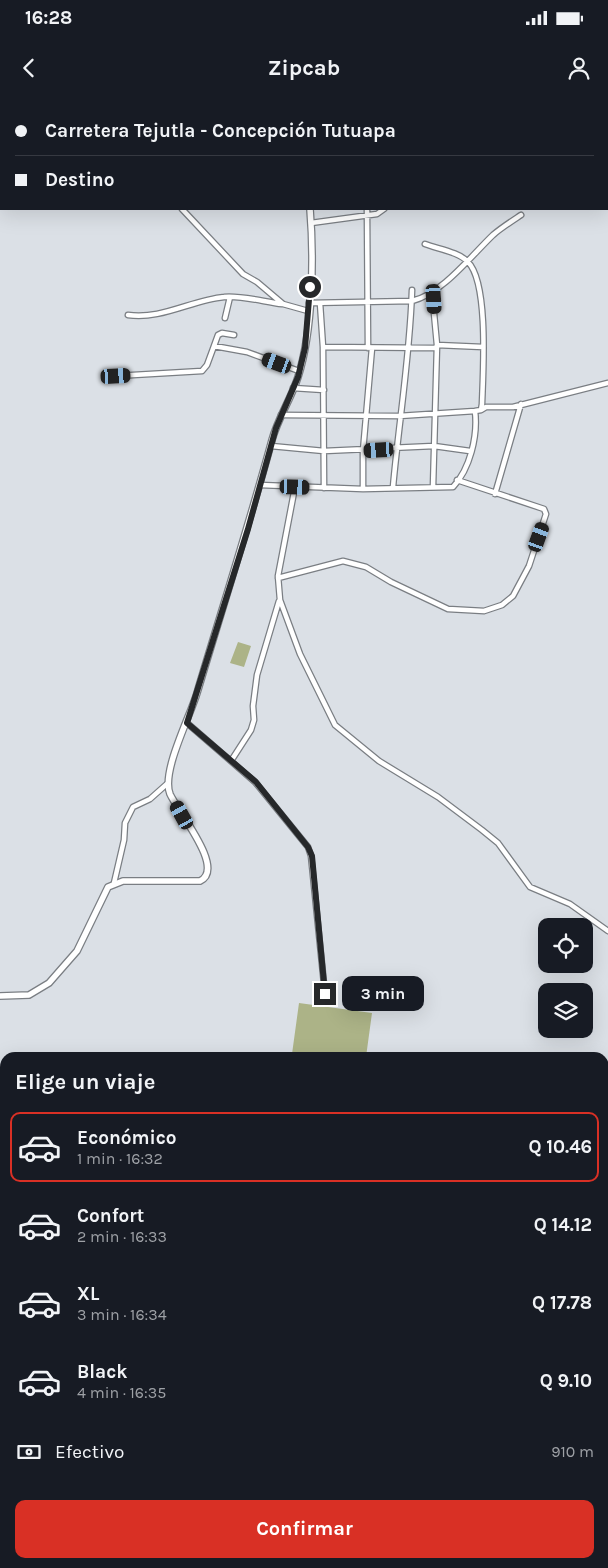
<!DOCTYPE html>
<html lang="es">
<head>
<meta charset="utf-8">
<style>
  :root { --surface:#171b24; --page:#20242c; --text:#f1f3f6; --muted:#9ea1a6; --line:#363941; --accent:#d93025 }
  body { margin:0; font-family:Karla,sans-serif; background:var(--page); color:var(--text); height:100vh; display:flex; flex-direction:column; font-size:19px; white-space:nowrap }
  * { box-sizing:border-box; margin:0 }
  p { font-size:16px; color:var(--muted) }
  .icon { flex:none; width:28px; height:28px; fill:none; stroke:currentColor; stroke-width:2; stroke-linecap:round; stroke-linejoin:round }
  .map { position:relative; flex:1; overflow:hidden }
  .details { position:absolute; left:0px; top:952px; width:609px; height:516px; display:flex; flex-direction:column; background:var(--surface); border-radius:15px 15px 0 0; box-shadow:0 5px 20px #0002 }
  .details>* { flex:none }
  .top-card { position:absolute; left:0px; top:0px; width:609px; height:110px; box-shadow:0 5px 20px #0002; display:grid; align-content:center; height:110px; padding:0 15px; background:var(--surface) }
  .fabs { position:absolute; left:538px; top:818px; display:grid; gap:10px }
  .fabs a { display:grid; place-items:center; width:55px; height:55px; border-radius:10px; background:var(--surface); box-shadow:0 5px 20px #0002; font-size:25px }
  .end { position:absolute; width:22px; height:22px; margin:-11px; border:6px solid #26282a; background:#fff; box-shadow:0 0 0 2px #fff }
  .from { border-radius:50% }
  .bubble { position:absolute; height:35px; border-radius:10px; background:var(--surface); box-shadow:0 5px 20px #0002; font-size:16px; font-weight:700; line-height:35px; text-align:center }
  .car { position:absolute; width:15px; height:30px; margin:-15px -8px; border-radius:6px; box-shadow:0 0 4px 1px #0007; background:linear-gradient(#222 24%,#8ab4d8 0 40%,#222 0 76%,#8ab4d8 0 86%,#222 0) }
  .top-card b { display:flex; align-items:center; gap:18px; height:48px; font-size:19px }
  .top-card b+b { border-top:1px solid var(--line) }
  .top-card i { width:12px; height:12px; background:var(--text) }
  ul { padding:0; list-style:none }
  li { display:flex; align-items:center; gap:15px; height:70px; margin:0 10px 8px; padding:0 5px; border:2px solid transparent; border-radius:10px }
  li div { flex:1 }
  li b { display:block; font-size:19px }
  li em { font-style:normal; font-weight:700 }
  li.current { border-color:var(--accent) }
  li>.icon { width:45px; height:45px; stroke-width:1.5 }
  h2 { padding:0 15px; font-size:22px; line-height:60px }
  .pay { display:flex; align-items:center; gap:12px; height:55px; padding:0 15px; font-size:19px }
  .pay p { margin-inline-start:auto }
  .cta { display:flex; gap:10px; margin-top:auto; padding:10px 15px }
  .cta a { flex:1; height:58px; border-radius:10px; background:var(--accent); color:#fff; font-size:20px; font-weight:700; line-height:58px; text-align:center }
  .status { display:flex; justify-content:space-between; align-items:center; height:35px; padding:0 25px; background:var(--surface); direction:ltr }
  .status svg { height:14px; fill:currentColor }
  header { display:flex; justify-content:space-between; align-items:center; height:65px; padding:0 15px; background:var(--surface); font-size:22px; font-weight:700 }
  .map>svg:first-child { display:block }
</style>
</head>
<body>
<div class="status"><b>16:28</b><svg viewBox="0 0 49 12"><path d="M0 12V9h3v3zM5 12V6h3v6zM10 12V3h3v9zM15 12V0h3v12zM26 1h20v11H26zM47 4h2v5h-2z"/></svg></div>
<header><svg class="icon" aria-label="back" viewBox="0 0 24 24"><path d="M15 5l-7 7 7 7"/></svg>Zipcab<svg class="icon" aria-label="person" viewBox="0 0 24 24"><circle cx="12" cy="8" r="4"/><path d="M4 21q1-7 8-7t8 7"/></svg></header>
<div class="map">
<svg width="608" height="1468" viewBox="0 0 608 1468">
  <rect width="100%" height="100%" fill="#dbe0e6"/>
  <path fill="#acb387" d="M238 542 251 546 244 567 230 563Z
    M299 903 372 913 366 957 318 958 292 954Z"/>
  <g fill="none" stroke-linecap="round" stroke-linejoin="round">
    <g stroke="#7a7e83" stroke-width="7">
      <path id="minor" d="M277 0 278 1
        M585 0 588 1
        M169 1 171 0
        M375 1V0
        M500 1 502 0
        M182 109 243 174 257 182 283 204 308 211
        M367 109 368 248
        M311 123 377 114 384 109
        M432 192 437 245 433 387
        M309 203 412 201C442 194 471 156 493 135 501 128 512 121 521 115
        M320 203 323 247 324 388
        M128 215C161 220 192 200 224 197 240 195 265 202 282 204
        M225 218 230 197
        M214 246 218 235 222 233 234 235
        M323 247 436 248 437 245 483 247
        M116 276 202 271 207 265 214 246 247 252 299 271
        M293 288 324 290
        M481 310 486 307H513L608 283
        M281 315 399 316 475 311
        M271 346 324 351 434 346 470 351
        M260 385 363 389 453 387C470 369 478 336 475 311L481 310 482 304C483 274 489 183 468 162 459 152 438 149 425 144
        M295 387 278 476 280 500 300 554 335 625 379 661 438 697 482 730 498 743 530 787 570 804 608 831
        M393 387C399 321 410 256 412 190
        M363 389V351L372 248
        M495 394 521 304
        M278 478 343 461 366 467 391 482 448 509 484 511 502 505 513 496 529 466 546 414 544 409 457 380
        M187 623 255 682 308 747 311 756 325 894
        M231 661 251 630 254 620 253 606 257 575 279 501
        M114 783 124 740 125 723 133 707 150 699 168 683
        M604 1234 608 1232
        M0 1289 5 1286"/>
    </g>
    <g stroke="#7a7e83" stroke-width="8">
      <path id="tertiary" d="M295 0 296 1
        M0 896 29 895 49 883 77 851 108 787 123 781H200C226 769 178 712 170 694 161 672 190 617 197 593 222 509 249 425 272 340 278 318 291 299 298 277 313 230 314 158 310 109"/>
    </g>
    <use href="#minor" stroke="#fff" stroke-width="4.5"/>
    <use href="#tertiary" stroke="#fff" stroke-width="5.5"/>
  </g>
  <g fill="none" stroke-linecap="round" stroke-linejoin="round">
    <path stroke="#26282a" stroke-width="6" d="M310 187 305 248 298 277 276 328 248 429 187 623 256 682 308 747 312 756 325 894"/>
  </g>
</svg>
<div class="fabs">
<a><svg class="icon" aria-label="locate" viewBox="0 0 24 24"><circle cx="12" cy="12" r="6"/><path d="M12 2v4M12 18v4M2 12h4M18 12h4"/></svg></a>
<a><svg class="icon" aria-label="layers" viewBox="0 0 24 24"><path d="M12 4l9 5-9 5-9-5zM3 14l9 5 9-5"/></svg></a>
</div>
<i class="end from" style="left:310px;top:187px"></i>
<i class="end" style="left:325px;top:894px"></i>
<div class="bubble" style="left:342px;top:876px;width:82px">3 min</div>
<i class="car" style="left:434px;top:199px;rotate:176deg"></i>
<i class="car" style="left:277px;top:263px;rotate:290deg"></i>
<i class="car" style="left:116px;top:276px;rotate:87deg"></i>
<i class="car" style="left:379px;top:350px;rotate:267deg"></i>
<i class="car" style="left:295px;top:387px;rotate:92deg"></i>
<i class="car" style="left:539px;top:437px;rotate:20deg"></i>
<i class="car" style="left:182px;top:715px;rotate:331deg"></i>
<div class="top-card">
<b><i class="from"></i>Carretera Tejutla - Concepción Tutuapa</b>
<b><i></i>Destino</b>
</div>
<section class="details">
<h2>Elige un viaje</h2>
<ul>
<li class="current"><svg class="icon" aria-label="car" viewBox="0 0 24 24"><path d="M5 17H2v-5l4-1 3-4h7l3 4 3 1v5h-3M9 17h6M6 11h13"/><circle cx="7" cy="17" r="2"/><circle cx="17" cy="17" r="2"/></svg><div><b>Económico</b><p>1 min · 16:32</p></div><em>Q 10.46</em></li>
<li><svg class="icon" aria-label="car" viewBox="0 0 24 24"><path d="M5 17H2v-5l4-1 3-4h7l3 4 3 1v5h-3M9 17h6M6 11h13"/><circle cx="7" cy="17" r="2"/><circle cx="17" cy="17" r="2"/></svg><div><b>Confort</b><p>2 min · 16:33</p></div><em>Q 14.12</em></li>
<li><svg class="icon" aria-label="car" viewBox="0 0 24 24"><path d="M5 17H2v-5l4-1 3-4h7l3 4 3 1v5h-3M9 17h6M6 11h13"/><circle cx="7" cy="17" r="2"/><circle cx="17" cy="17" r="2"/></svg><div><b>XL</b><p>3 min · 16:34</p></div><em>Q 17.78</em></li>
<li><svg class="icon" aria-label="car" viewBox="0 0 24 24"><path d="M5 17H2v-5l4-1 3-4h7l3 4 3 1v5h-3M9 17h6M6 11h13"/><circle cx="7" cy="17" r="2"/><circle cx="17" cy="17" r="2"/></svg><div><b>Black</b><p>4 min · 16:35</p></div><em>Q 9.10</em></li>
</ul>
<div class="pay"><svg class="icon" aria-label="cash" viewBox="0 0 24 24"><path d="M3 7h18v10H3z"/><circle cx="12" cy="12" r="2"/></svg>Efectivo<p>910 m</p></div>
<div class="cta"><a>Confirmar</a></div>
</section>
</div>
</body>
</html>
